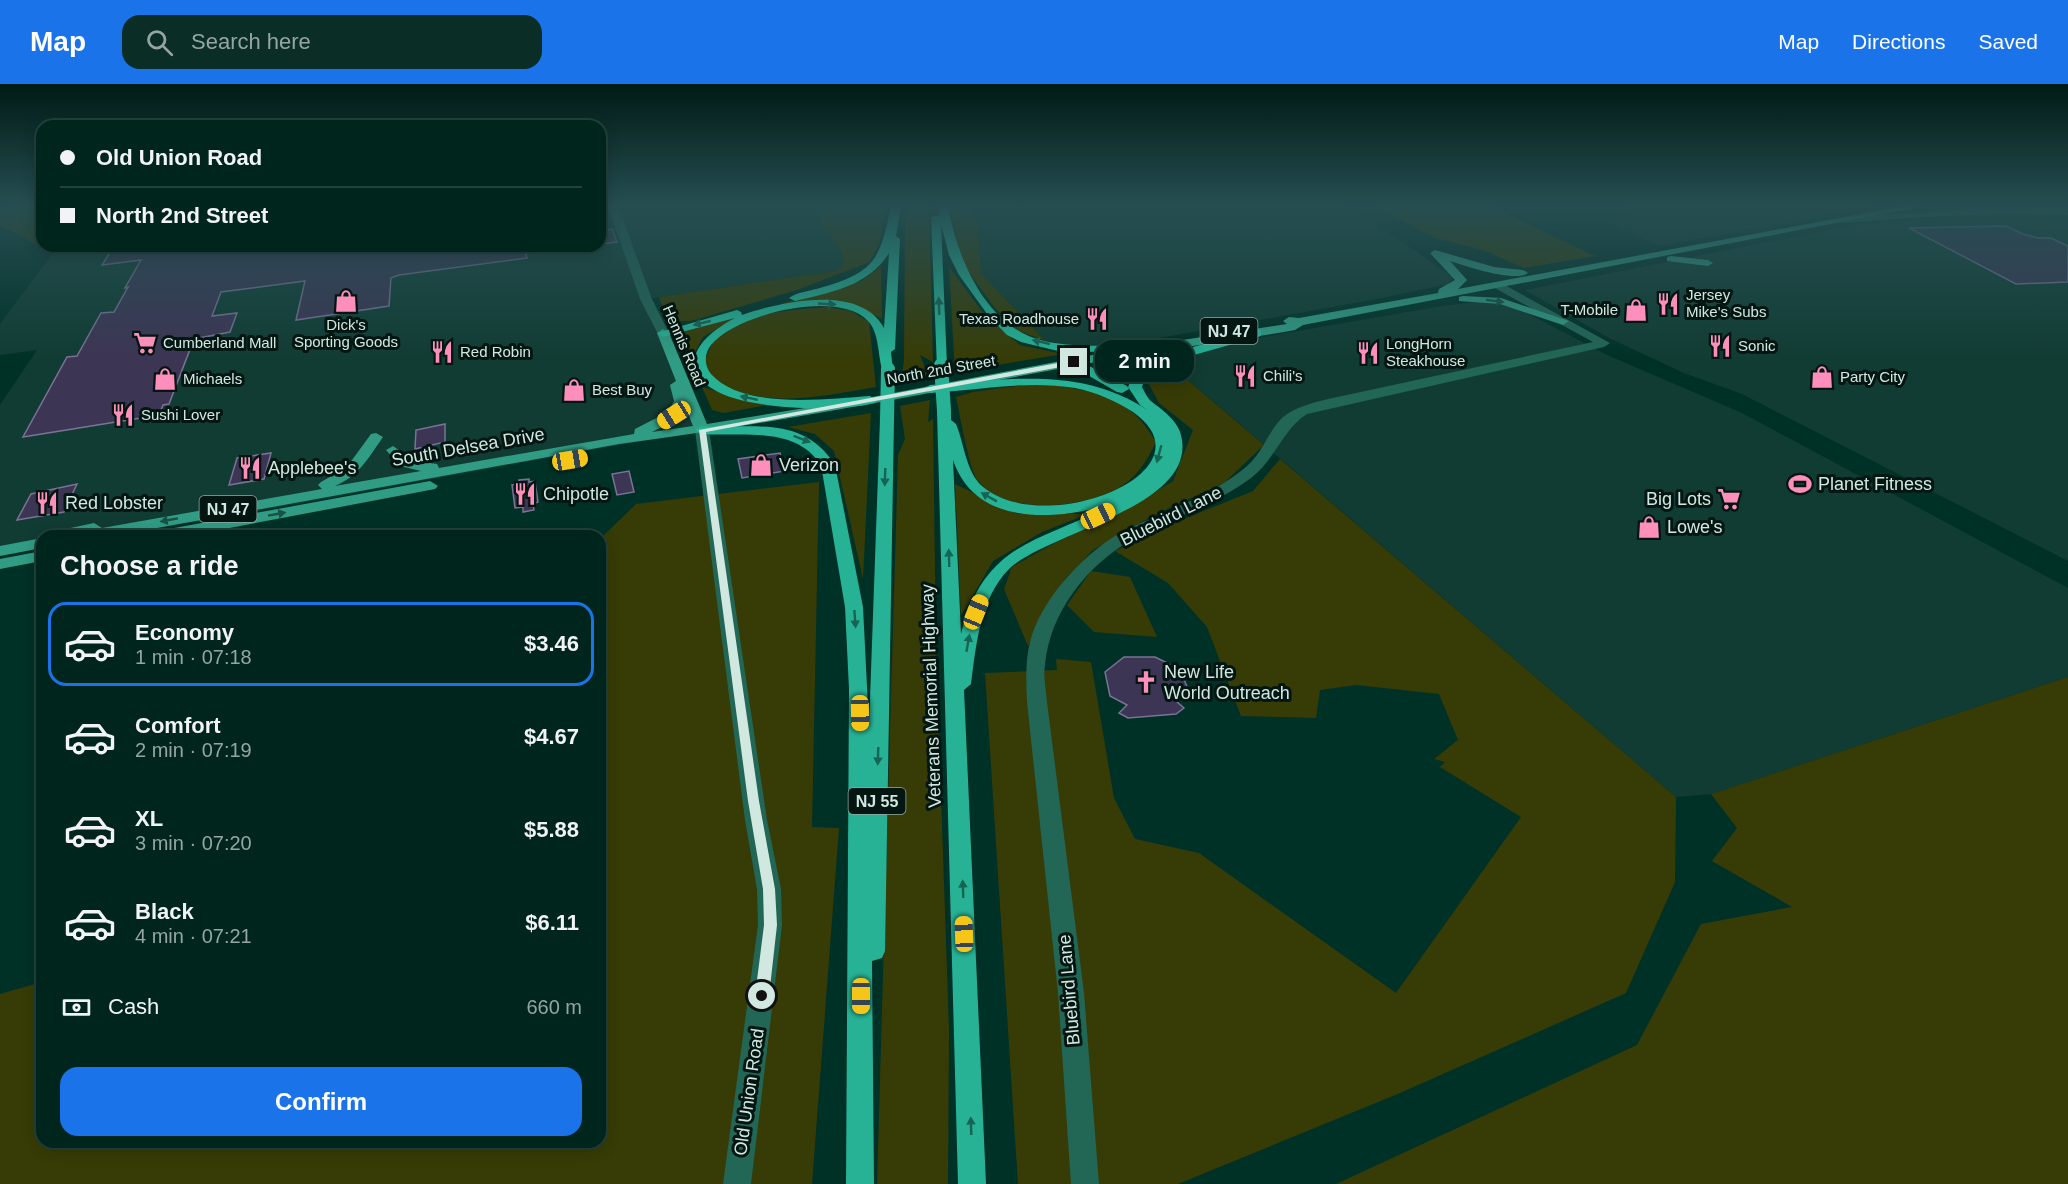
<!DOCTYPE html>
<html lang="en">
<head>
<meta charset="utf-8">
<style>
  :root { --surface:#00251d; --page:#0a2d26; --text:#f1f3f6; --muted:#95a5a4; --line:#22423b; --accent:#1a73e8 }
  body { margin:0; font-family:Helvetica,sans-serif; background:var(--page); color:var(--text); height:100vh; display:flex; flex-direction:column; font-size:22px; white-space:nowrap }
  * { box-sizing:border-box; margin:0 }
  p { font-size:20px; color:var(--muted) }
  .icon { flex:none; width:33px; height:33px; fill:none; stroke:currentColor; stroke-width:2; stroke-linecap:round; stroke-linejoin:round }
  .map { position:relative; flex:1; overflow:hidden }
  .side { position:absolute; left:36px; top:446px; width:570px; height:618px; display:flex; flex-direction:column; background:var(--surface); border-radius:18px; box-shadow:0 3px 15px #0003,0 0 0 2px var(--line) }
  .side>* { flex:none }
  .banner { position:absolute; left:36px; top:36px; width:570px; height:132px; border-radius:18px; box-shadow:0 3px 15px #0003,0 0 0 2px var(--line); display:grid; align-content:center; height:132px; padding:0 24px; background:var(--surface) }
  .end { position:absolute; width:27px; height:27px; margin:-14px; border:8px solid #d1e8e1; background:#111; box-shadow:0 0 0 3px #111 }
  .from { border-radius:50% }
  .bubble { position:absolute; height:42px; border-radius:18px; background:var(--surface); box-shadow:0 3px 15px #0003,0 0 0 2px var(--line); font-size:20px; font-weight:700; line-height:42px; text-align:center }
  .car { position:absolute; width:18px; height:36px; margin:-18px -9px; border-radius:8px; box-shadow:0 0 4px 2px #0007; background:linear-gradient(#f5c518 24%,#345 0 40%,#f5c518 0 76%,#345 0 86%,#f5c518 0) }
  .banner b { display:flex; align-items:center; gap:21px; height:57px; font-size:22px }
  .banner b+b { border-top:2px solid var(--line) }
  .banner i { width:15px; height:15px; background:var(--text) }
  ul { padding:0; list-style:none }
  li { display:flex; align-items:center; gap:18px; height:84px; margin:0 12px 9px; padding:0 12px; border:3px solid transparent; border-radius:18px }
  li div { flex:1 }
  li b { display:block; font-size:22px }
  li em { font-style:normal; font-weight:700 }
  li.on { border-color:var(--accent) }
  li>.icon { width:54px; height:54px; stroke-width:1.5 }
  h2 { padding:0 24px; font-size:27px; line-height:72px }
  .pay { display:flex; align-items:center; gap:15px; height:66px; padding:0 24px; font-size:22px }
  .pay p { margin-inline-start:auto }
  .button { display:flex; gap:12px; margin-top:auto; padding:12px 24px }
  .button a { flex:1; height:69px; border-radius:18px; background:var(--accent); color:#fff; font-size:24px; font-weight:700; line-height:69px; text-align:center }
  header { display:flex; align-items:center; gap:36px; box-sizing:border-box; height:84px; padding:0 30px; background:var(--accent); color:#fff }
  header strong { font-size:28px }
  nav { display:flex; gap:33px; margin-inline-start:auto; font-size:21px }
  .search { width:420px; height:54px; background:var(--page); display:flex; align-items:center; gap:15px; box-sizing:border-box; padding:0 21px; border-radius:18px; color:var(--muted); font-size:22px }
  .map>svg:first-child { display:block }
</style>
</head>
<body>
<header>
<strong>Map</strong>
<div class="search"><svg class="icon" aria-label="search" viewBox="0 0 24 24"><circle cx="10" cy="10" r="6"/><path d="M15 15l6 6"/></svg>Search here</div>
<nav><a>Map</a><a>Directions</a><a>Saved</a></nav>
</header>
<div class="map">
<svg width="2068" height="1100" viewBox="0 0 2068 1100">
  <rect width="100%" height="100%" fill="#003127"/>
  <path fill="#113c33" d="M600 122H824L820 138 841 168 844 180 836 187 646 215 702 346 199 438 128 443 84 451 42 452V459L0 467V321L37 266 0 271V240L58 162H600Z
    M969 122H1343L1379 142 1453 193 1449 200 1382 214 1126 260 1080 263 1045 257 981 189 978 139Z
    M1618 122H1881L1659 162 1606 137 1633 129Z
    M1999 130 2053 132 2068 139V477L1742 310 1684 289 1609 254 1525 206 1865 139Z
    M1484 217 1519 225 1607 271 1742 329 2068 504V593L1711 710 1676 713 1159 271 1442 222Z"/>
  <path fill="#373c06" d="M11 122H42V164L0 141V126Z
    M824 122H885L880 158 870 178 797 206 691 237H674L666 233 659 213 836 187 844 180 841 168 820 138Z
    M905 122H929L933 278 920 271 928 292 901 298 904 276Z
    M949 122H969L978 139 981 189 1045 257 1017 246 994 223 962 179Z
    M1374 122H1491L1595 172 1524 184 1483 166 1435 154Z
    M881 182 882 235C847 213 821 217 781 220L861 197Z
    M949 183 987 234 1020 261 1063 270 955 288Z
    M827 223 851 227 869 238 876 303C828 311 762 327 717 297 712 294 708 284 704 278 708 271 711 259 716 253 735 229 798 225 827 223Z
    M737 233 703 253 692 274 678 249Z
    M1149 274 1130 289 1127 301 1091 283Z
    M1169 280 1264 361 1224 399 1156 430 1093 466 1065 495 1028 562 1004 505 1012 483 1051 461 1126 425 1173 397 1193 346 1159 319 1145 293Z
    M1038 299C1090 307 1127 307 1156 358 1147 377 1135 396 1115 406 1079 424 1007 432 978 397 969 386 960 330 956 313L973 308Z
    M702 303 766 321 724 329 712 326Z
    M930 316 928 338 933 335 936 565 949 945 948 1100H877L898 371 905 355 900 322Z
    M871 329 863 495 834 367 815 350 788 343Z
    M1280 375 1676 713 1675 798 1626 909 1400 1009 1178 1100H1018L985 589 1057 586 1056 575 1091 578 1114 714 1135 755 1199 769 1396 909 1521 733 1440 683 1445 678 1434 675 1458 656 1439 610 1356 601 1320 606 1316 634 1241 632 1207 543 1168 499 1115 467 1147 450 1253 407Z
    M819 398 812 743 839 744 812 1100H0V910L42 898V1058H600V455L636 420Z
    M955 400 1018 430H1088L1042 448 993 477 961 532Z
    M1091 487 1130 493 1157 553 1094 548 1067 521Z
    M2068 593V1100H1336L1637 961 1701 840 1792 823 1712 777 1737 744 1711 710Z"/>
  <path fill="#3d3554" stroke="#7a7395" stroke-width="1.5" d="M2006 142 2023 150 2038 154H2051L2068 162V198L2016 200 1909 144Z
    M612 145 617 158 600 160V147Z
    M114 162H524L527 174 399 191 391 194 389 222 296 236 305 197 221 208 212 232 237 229 230 248 194 255 169 320 163 321 159 331 23 353 67 273 77 272 101 229 114 228 128 203 125 204 141 176 102 181Z
    M445 340V358L415 365 416 346Z
    M271 369 264 395 229 401 237 374Z
    M780 369 785 387 742 394 738 375Z
    M629 387 634 408 617 411 612 390Z
    M529 395V398L535 397 538 418 533 420 534 426 523 428V423L515 424 512 401 519 400V396Z
    M77 400 64 428 17 436 31 410Z
    M1124 573H1155L1180 585 1189 608 1176 617 1184 624 1176 630 1128 634 1119 629 1127 621 1110 612 1105 588Z"/>
  <g fill="none" stroke-linecap="round" stroke-linejoin="round">
    <path fill="#226656" fill-rule="evenodd" d="M608 122H618L652 215 669 249 667 252H659L640 215Z
      M2016 123 2068 125V131C1993 128 1919 133 1844 139L1839 136 1844 133Z
      M1493 199H1501L1610 259 1604 263 1307 330C1282 346 1275 376 1251 394 1215 421 1171 434 1133 455 1087 481 1050 528 1045 581 1043 593 1046 606 1047 618L1084 909 1099 1100H1071L1058 909 1027 618C1026 595 1025 573 1032 551 1045 511 1087 466 1124 447 1163 428 1206 414 1241 387 1263 371 1266 350 1282 334 1294 323 1313 319 1328 315L1593 258 1493 203Z
      M702 342 709 346 767 736 781 805 782 841 751 1100H723L758 841 757 805 745 736 695 346Z"/>
    <path fill="#319c84" fill-rule="evenodd" d="M1904 122H1925L1303 241 1295 246C1238 256 1181 263 1124 273 956 303 788 338 619 360L113 452H45L47 449 94 439 102 444 322 405 318 401 321 398 347 383 371 350 376 349 383 353C369 373 359 392 335 402L421 387 400 382 386 366 393 362 415 377 437 380 439 384 634 350 635 345 668 328 674 317 670 301 676 297 657 249 663 245 669 249 707 340 872 313 1124 265 1274 242 1287 240 1283 237 1289 233 1299 234 1438 209 1439 205 1455 196 1430 169 1435 166 1494 183 1523 186 1528 189C1515 199 1466 182 1450 177L1467 196 1458 205ZM685 322 693 342 652 348 679 334Z
      M1671 172 1708 176 1713 179 1708 182 1667 177V173Z
      M1463 212 1501 214 1569 237 1563 241 1500 220 1459 217V213Z
      M430 397 438 402 435 405 187 452H150L158 447Z
      M42 454V464L0 472V462Z
      M42 467V477L0 485V475Z"/>
    <path fill="#27b296" fill-rule="evenodd" d="M891 122H901L896 152 900 155 895 265 891 268 893 288 888 289 882 285C878 271 879 248 868 237 838 205 736 230 711 261 704 270 704 281 711 290 743 326 826 315 870 312L877 316 875 319C842 327 788 325 755 319 689 308 669 269 735 234L663 253 657 249 737 226 741 228 742 231C780 218 860 199 884 244L889 169C869 202 829 209 795 217L789 214C797 208 810 207 820 204 876 188 880 175 891 122Z
      M938 122H948C957 174 986 244 1044 257 1076 264 1109 261 1141 262L1145 263V269L1058 267 1021 258 1007 251 990 234 959 191 949 171 941 140 947 281 945 284H937L931 133 940 131Z
      M1257 245 1261 246V252L1155 282 1147 288 1142 303C1144 307 1148 315 1152 318 1164 327 1180 338 1182 356 1192 424 1048 448 1009 485 980 514 976 562 971 600L964 606 986 1100H958L937 327 944 323 951 327V336L956 340C964 359 966 388 982 402 1044 456 1217 387 1133 328 1116 317 1096 308 1075 304 1027 296 978 306 930 309L923 305 930 301C1007 296 1081 281 1149 327L1140 321 1128 303 1135 286 1147 276ZM953 376C976 444 1058 436 1113 420 1040 459 985 456 961 550Z
      M1074 274 1127 302 1129 305 1122 309 1117 308 1070 281V275Z
      M887 331 894 335 885 867 882 874 872 877 874 1100H846L849 605 845 523 821 381C795 341 743 353 702 350L695 346 702 342C754 345 803 331 835 381L863 523 869 643 880 335Z"/>
    <path stroke="#27b296" stroke-width="14" d="M941 281 944 327
      M887 335 888 285"/>
  </g>
  <defs><path id="oneway-solid" d="M-6-.8H1V-3.2L6.5 0L1 3.2V.8H-6Z" transform="scale(1.5)"/></defs>
  <g fill="#185245">
    <use href="#oneway-solid" transform="translate(1495 217) rotate(7)"/>
    <use href="#oneway-solid" transform="translate(277 430) rotate(-10)"/>
    <use href="#oneway-solid" transform="translate(169 436) rotate(170)"/>
  </g>
  <g fill="#166454">
    <use href="#oneway-solid" transform="translate(827 220) rotate(3)"/>
    <use href="#oneway-solid" transform="translate(939 222) rotate(-92)"/>
    <use href="#oneway-solid" transform="translate(702 239) rotate(166)"/>
    <use href="#oneway-solid" transform="translate(1041 258) rotate(-167)"/>
    <use href="#oneway-solid" transform="translate(749 314) rotate(-168)"/>
    <use href="#oneway-solid" transform="translate(802 355) rotate(21)"/>
    <use href="#oneway-solid" transform="translate(1159 370) rotate(105)"/>
    <use href="#oneway-solid" transform="translate(885 393) rotate(92)"/>
    <use href="#oneway-solid" transform="translate(989 413) rotate(-151)"/>
    <use href="#oneway-solid" transform="translate(949 474) rotate(-92)"/>
    <use href="#oneway-solid" transform="translate(855 535) rotate(86)"/>
    <use href="#oneway-solid" transform="translate(968 559) rotate(-80)"/>
    <use href="#oneway-solid" transform="translate(878 672) rotate(92)"/>
    <use href="#oneway-solid" transform="translate(963 805) rotate(-92)"/>
    <use href="#oneway-solid" transform="translate(971 1042) rotate(-92)"/>
  </g>
  <linearGradient id="sky" x2="0" y2="1"><stop stop-color="#001b15"/><stop offset="0.44" stop-color="#264e52"/><stop offset="1" stop-color="#264e52" stop-opacity="0"/></linearGradient>
  <rect width="2068" height="276" fill="url(#sky)"/>
  <path fill="#d1e8e1" d="M1074 276 1077 280 706 348 759 717 775 805 777 841 769 912 767 916H757L755 912 764 841 763 805 748 717 699 346Z"/>
  <defs>
    <g id="shop-bare" transform="scale(1.8)"><path d="M-5-2.5h2.3a2.7 3.5 0 0 1 5.4 0H5L5.5 6h-11ZM-1.5-2.5h3a1.5 2.3 0 0 0-3 0Z" fill="#fe8ebc" stroke="#041611" stroke-width="2.5" paint-order="stroke"/></g>
    <g id="restaurant-bare" transform="scale(1.8)"><path d="M-5-6h1v4h1v-4h1v4h1v-4h1v5L-1.5 .5V6h-2V.5L-5-1ZM5-6V6H3V1.5H1.5Q1.5-4 5-6Z" fill="#fe8ebc" stroke="#041611" stroke-width="2.5" paint-order="stroke"/></g>
    <g id="supermarket-bare" transform="scale(1.8)"><path d="M-6-5.5h2.5l.6 2H6L4.5 2H-2.5L-4.4-4H-6ZM-1.5 3.2a1.3 1.3 0 1 0 .1 0ZM3 3.2a1.3 1.3 0 1 0 .1 0Z" fill="#fe8ebc" stroke="#041611" stroke-width="2.5" paint-order="stroke"/></g>
    <g id="stadium-bare" transform="scale(1.8)"><path d="M0-5a6.5 5 0 1 0 0 10a6.5 5 0 1 0 0-10ZM-3.5-1.8h7v3.6h-7Z" fill="#fe8ebc" stroke="#041611" stroke-width="2.5" paint-order="stroke"/></g>
    <g id="church-bare" transform="scale(1.8)"><path d="M-1.2-6h2.4v3.5h3.3v2.4h-3.3V6h-2.4V-.1h-3.3v-2.4h3.3Z" fill="#fe8ebc" stroke="#041611" stroke-width="2.5" paint-order="stroke"/></g>
  </defs>
  <g fill-rule="evenodd">
    <use href="#shop-bare" x="346" y="217"/>
    <use href="#restaurant-bare" x="1668" y="220"/>
    <use href="#shop-bare" x="1636" y="226"/>
    <use href="#restaurant-bare" x="1097" y="235"/>
    <use href="#supermarket-bare" x="145" y="259"/>
    <use href="#restaurant-bare" x="1720" y="262"/>
    <use href="#restaurant-bare" x="442" y="268"/>
    <use href="#restaurant-bare" x="1368" y="269"/>
    <use href="#restaurant-bare" x="1245" y="292"/>
    <use href="#shop-bare" x="1822" y="293"/>
    <use href="#shop-bare" x="165" y="295"/>
    <use href="#shop-bare" x="574" y="306"/>
    <use href="#restaurant-bare" x="123" y="331"/>
    <use href="#shop-bare" x="761" y="381"/>
    <use href="#restaurant-bare" x="250" y="384"/>
    <use href="#stadium-bare" x="1800" y="400"/>
    <use href="#restaurant-bare" x="525" y="410"/>
    <use href="#supermarket-bare" x="1729" y="415"/>
    <use href="#restaurant-bare" x="47" y="419"/>
    <use href="#shop-bare" x="1649" y="443"/>
    <use href="#church-bare" x="1146" y="598"/>
  </g>
  <g text-anchor="middle" stroke-width="6" stroke-linejoin="round" paint-order="stroke">
    <g font-size="15" fill="#d1e8e1" stroke="#041611" text-anchor="start">
      <text x="1686" y="216">Jersey<tspan x="1686" dy="17">Mike's Subs</tspan></text>
      <text x="1618" y="231" text-anchor="end">T-Mobile</text>
      <text x="1079" y="240" text-anchor="end">Texas Roadhouse</text>
      <text x="346" y="246" text-anchor="middle">Dick's<tspan x="346" dy="17">Sporting Goods</tspan></text>
      <text x="163" y="264">Cumberland Mall</text>
      <text x="1386" y="265">LongHorn<tspan x="1386" dy="17">Steakhouse</tspan></text>
      <text x="1738" y="267">Sonic</text>
      <text x="460" y="273">Red Robin</text>
      <text x="1263" y="297">Chili's</text>
      <text x="1840" y="298">Party City</text>
      <text x="183" y="300">Michaels</text>
      <text x="592" y="311">Best Buy</text>
      <text x="141" y="336">Sushi Lover</text>
    </g>
    <g font-size="15" fill="#d1e8e1" stroke="#041611">
      <text transform="translate(684 262) rotate(67)" y="5">Hennis Road</text>
      <text transform="translate(941 286) rotate(-10)" y="5">North 2nd Street</text>
    </g>
    <g fill="#041611" stroke="#94a9a3" stroke-width="1.5">
      <rect x="1200.5" y="234" width="57" height="26" rx="4.5"/>
      <rect x="199.5" y="412" width="57" height="26" rx="4.5"/>
      <rect x="848.5" y="704" width="57" height="26" rx="4.5"/>
    </g>
    <g font-size="16" font-weight="bold" fill="#d1e8e1">
      <text x="1229" y="253">NJ 47</text>
      <text x="228" y="431">NJ 47</text>
      <text x="877" y="723">NJ 55</text>
    </g>
    <g font-size="18" fill="#d1e8e1" stroke="#041611">
      <text transform="translate(468 363) rotate(-10)" y="6">South Delsea Drive</text>
      <text transform="translate(1171 432) rotate(-27)" y="6">Bluebird Lane</text>
      <text transform="translate(931 612) rotate(-92)" y="6">Veterans Memorial Highway</text>
      <text transform="translate(1069 906) rotate(-95)" y="6">Bluebird Lane</text>
      <text transform="translate(749 1008) rotate(-82)" y="6">Old Union Road</text>
    </g>
    <g font-size="18" fill="#d1e8e1" stroke="#041611" text-anchor="start">
      <text x="779" y="387">Verizon</text>
      <text x="268" y="390">Applebee's</text>
      <text x="1818" y="406">Planet Fitness</text>
      <text x="543" y="416">Chipotle</text>
      <text x="1711" y="421" text-anchor="end">Big Lots</text>
      <text x="65" y="425">Red Lobster</text>
      <text x="1667" y="449">Lowe's</text>
      <text x="1164" y="594">New Life<tspan x="1164" dy="21">World Outreach</tspan></text>
    </g>
  </g>
</svg>
<i class="end from" style="left:762px;top:912px"></i>
<i class="end" style="left:1074px;top:278px"></i>
<div class="bubble" style="left:1095px;top:256px;width:99px">2 min</div>
<i class="car" style="left:674px;top:331px;rotate:238deg"></i>
<i class="car" style="left:570px;top:376px;rotate:80deg"></i>
<i class="car" style="left:1098px;top:432px;rotate:65deg"></i>
<i class="car" style="left:976px;top:528px;rotate:22deg"></i>
<i class="car" style="left:860px;top:629px;rotate:179deg"></i>
<i class="car" style="left:964px;top:850px;rotate:358deg"></i>
<i class="car" style="left:861px;top:912px;rotate:180deg"></i>
<div class="banner">
<b><i class="from"></i>Old Union Road</b>
<b><i></i>North 2nd Street</b>
</div>
<section class="side">
<h2>Choose a ride</h2>
<ul>
<li class="on"><svg class="icon" aria-label="car" viewBox="0 0 24 24"><path d="M5 17H2v-5l4-1 3-4h7l3 4 3 1v5h-3M9 17h6M6 11h13"/><circle cx="7" cy="17" r="2"/><circle cx="17" cy="17" r="2"/></svg><div><b>Economy</b><p>1 min · 07:18</p></div><em>$3.46</em></li>
<li><svg class="icon" aria-label="car" viewBox="0 0 24 24"><path d="M5 17H2v-5l4-1 3-4h7l3 4 3 1v5h-3M9 17h6M6 11h13"/><circle cx="7" cy="17" r="2"/><circle cx="17" cy="17" r="2"/></svg><div><b>Comfort</b><p>2 min · 07:19</p></div><em>$4.67</em></li>
<li><svg class="icon" aria-label="car" viewBox="0 0 24 24"><path d="M5 17H2v-5l4-1 3-4h7l3 4 3 1v5h-3M9 17h6M6 11h13"/><circle cx="7" cy="17" r="2"/><circle cx="17" cy="17" r="2"/></svg><div><b>XL</b><p>3 min · 07:20</p></div><em>$5.88</em></li>
<li><svg class="icon" aria-label="car" viewBox="0 0 24 24"><path d="M5 17H2v-5l4-1 3-4h7l3 4 3 1v5h-3M9 17h6M6 11h13"/><circle cx="7" cy="17" r="2"/><circle cx="17" cy="17" r="2"/></svg><div><b>Black</b><p>4 min · 07:21</p></div><em>$6.11</em></li>
</ul>
<div class="pay"><svg class="icon" aria-label="cash" viewBox="0 0 24 24"><path d="M3 7h18v10H3z"/><circle cx="12" cy="12" r="2"/></svg>Cash<p>660 m</p></div>
<div class="button"><a>Confirm</a></div>
</section>
</div>
</body>
</html>
